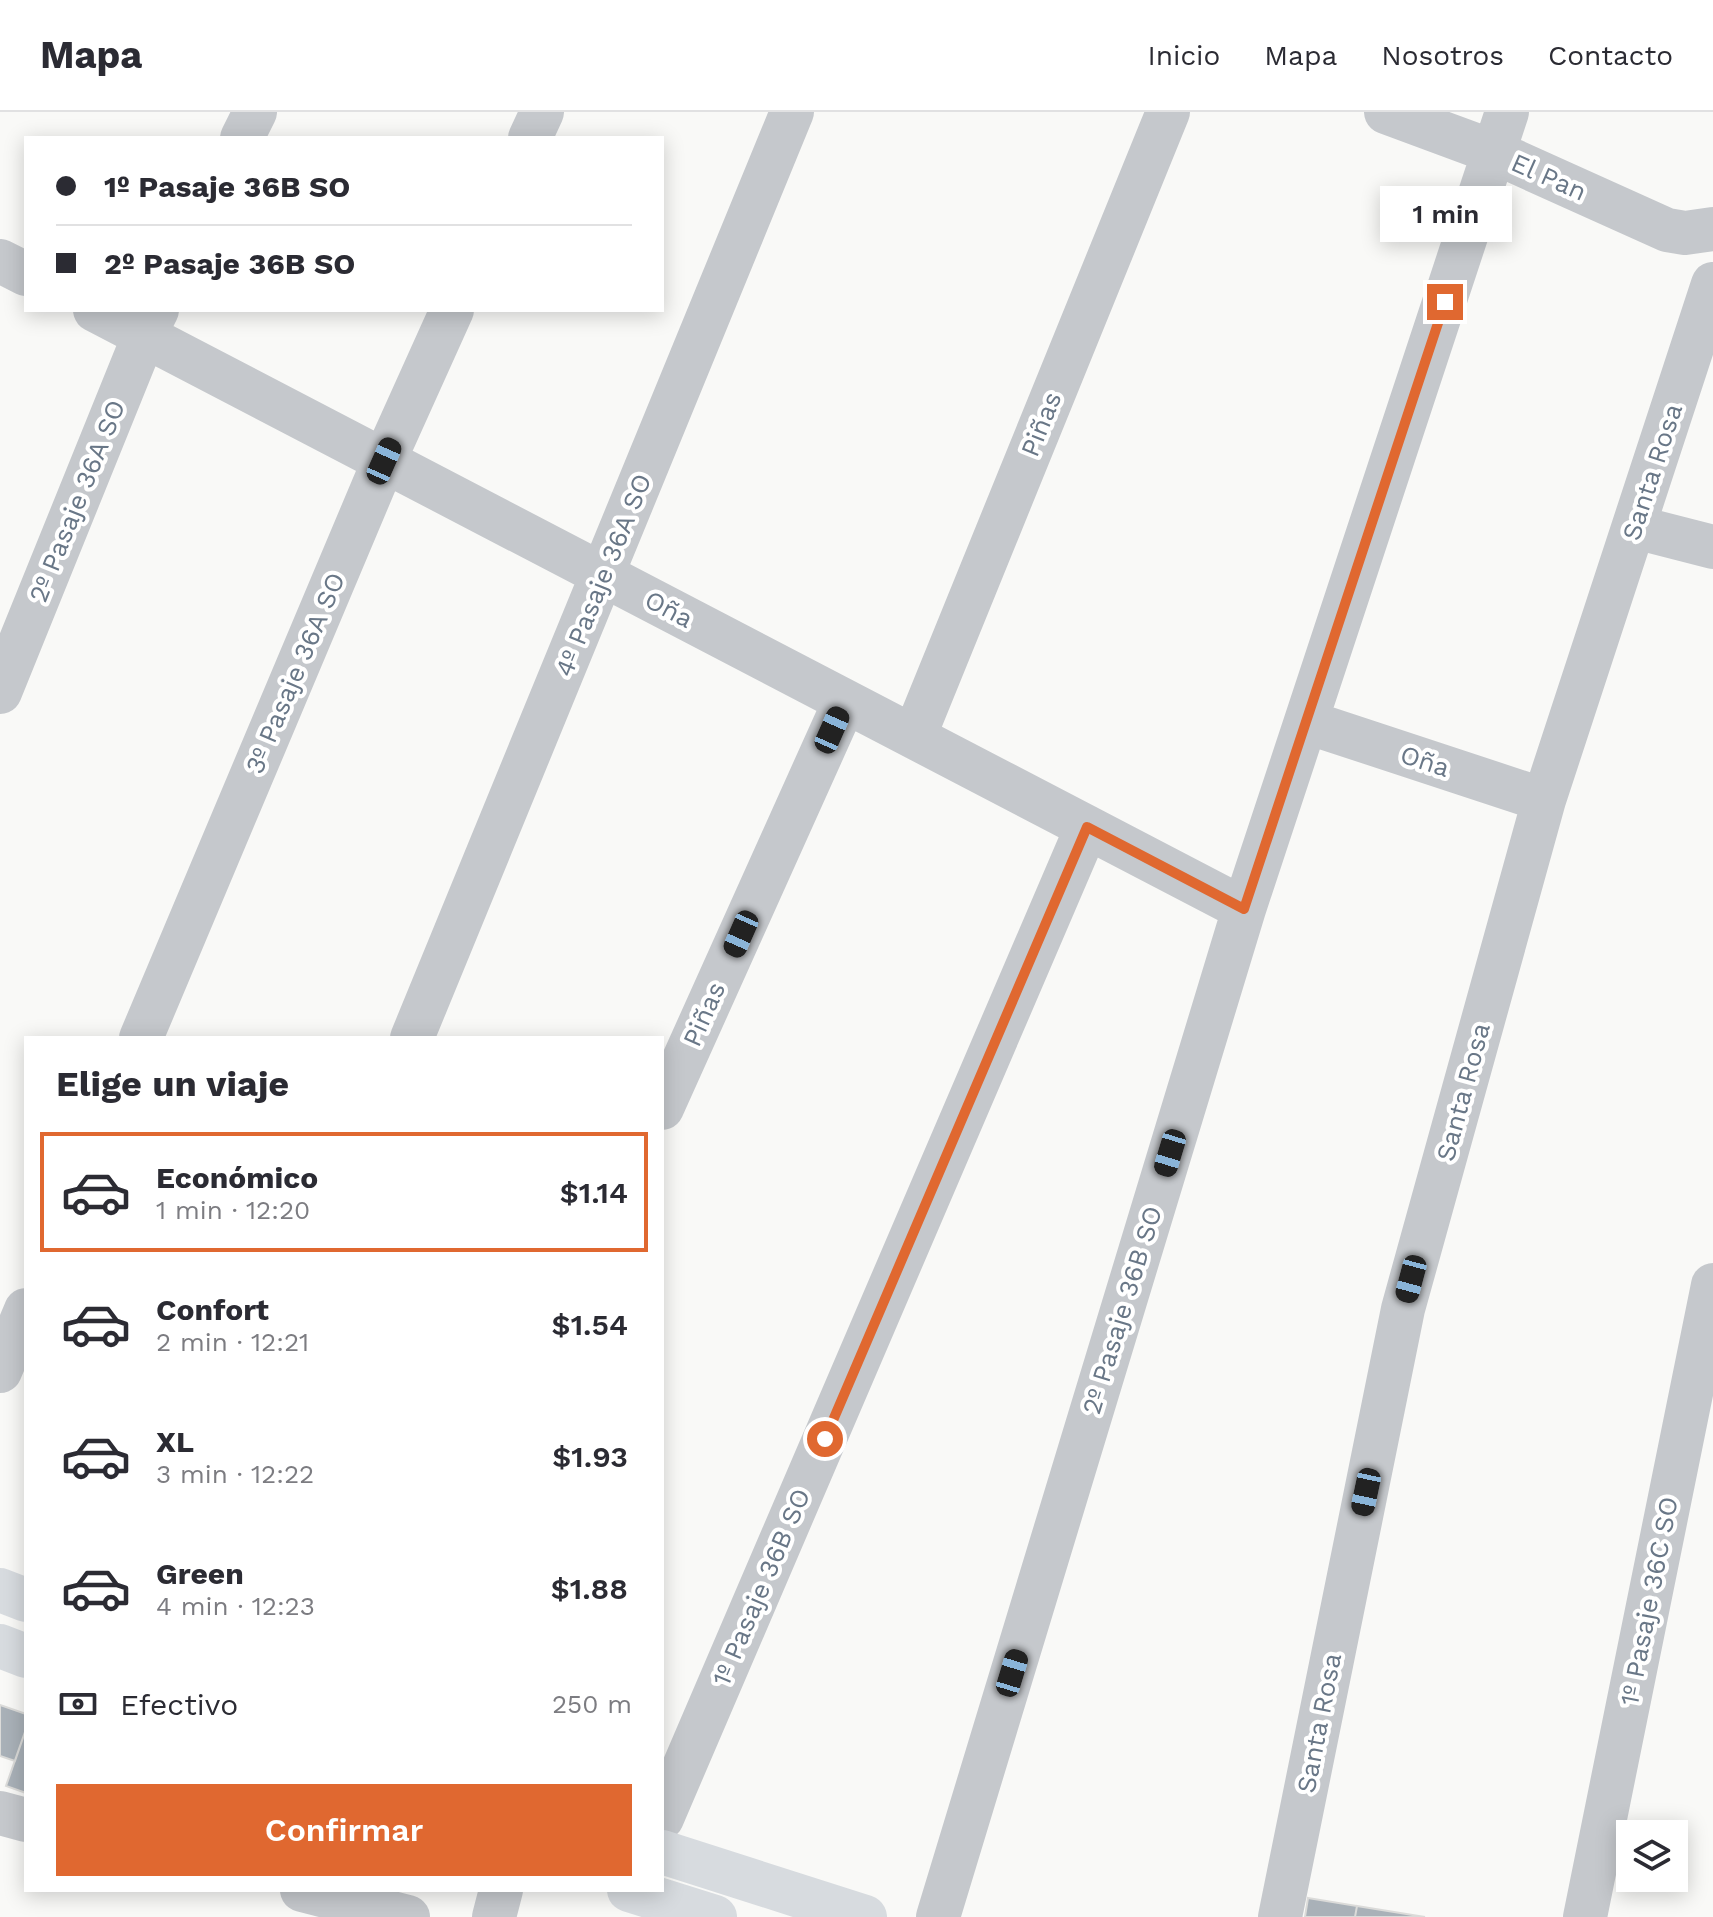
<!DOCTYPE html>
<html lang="es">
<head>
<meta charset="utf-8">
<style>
  :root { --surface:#fff; --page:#f7f7f7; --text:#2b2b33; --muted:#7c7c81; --line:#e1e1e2; --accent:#e06830 }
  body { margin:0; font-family:"Work Sans",sans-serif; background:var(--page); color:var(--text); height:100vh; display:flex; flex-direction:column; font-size:30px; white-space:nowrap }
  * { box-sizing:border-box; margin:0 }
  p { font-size:26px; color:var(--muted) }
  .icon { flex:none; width:44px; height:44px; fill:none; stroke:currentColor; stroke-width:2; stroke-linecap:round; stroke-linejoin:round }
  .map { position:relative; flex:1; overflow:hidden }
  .panel { position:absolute; left:24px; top:924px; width:640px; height:856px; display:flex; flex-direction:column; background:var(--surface); border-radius:0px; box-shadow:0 4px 20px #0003 }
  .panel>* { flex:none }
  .top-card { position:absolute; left:24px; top:24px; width:640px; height:176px; border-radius:0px; box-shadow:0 4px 20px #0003; display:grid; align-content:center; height:176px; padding:0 32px; background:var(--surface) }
  .controls { position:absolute; left:1616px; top:1708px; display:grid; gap:16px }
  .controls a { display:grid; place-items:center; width:72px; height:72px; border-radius:0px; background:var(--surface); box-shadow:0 4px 20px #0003; font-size:40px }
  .end { position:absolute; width:36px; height:36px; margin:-18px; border:10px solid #e06830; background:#fff; box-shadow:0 0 0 4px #fff }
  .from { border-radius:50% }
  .bubble { position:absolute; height:56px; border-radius:0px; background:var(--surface); box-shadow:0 4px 20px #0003; font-size:26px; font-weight:600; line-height:56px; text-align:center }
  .car { position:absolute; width:24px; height:48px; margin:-24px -12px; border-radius:10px; box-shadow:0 0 6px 2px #0007; background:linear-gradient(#222 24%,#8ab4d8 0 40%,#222 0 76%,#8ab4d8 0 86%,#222 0) }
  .top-card b { display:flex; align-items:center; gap:28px; height:76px; font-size:30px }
  .top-card b+b { border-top:2px solid var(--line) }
  .top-card i { width:20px; height:20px; background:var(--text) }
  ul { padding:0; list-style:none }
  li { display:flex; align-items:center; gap:24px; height:120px; margin:0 16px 12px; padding:0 16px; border:4px solid transparent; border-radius:0px }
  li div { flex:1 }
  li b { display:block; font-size:30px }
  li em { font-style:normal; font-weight:600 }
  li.selected { border-color:var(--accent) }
  li>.icon { width:72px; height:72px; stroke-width:1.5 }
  h2 { padding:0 32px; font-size:36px; line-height:96px }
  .pay { display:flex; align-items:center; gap:20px; height:88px; padding:0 32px; font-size:30px }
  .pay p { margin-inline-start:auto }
  .button { display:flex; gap:16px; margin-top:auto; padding:16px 32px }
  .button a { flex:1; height:92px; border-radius:0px; background:var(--accent); color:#fff; font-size:32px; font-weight:600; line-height:92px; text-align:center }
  header { display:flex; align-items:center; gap:48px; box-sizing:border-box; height:112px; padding:0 40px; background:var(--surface); border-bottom:2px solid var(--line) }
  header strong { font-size:38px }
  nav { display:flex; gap:44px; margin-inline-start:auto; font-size:28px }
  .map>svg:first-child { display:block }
</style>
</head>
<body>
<header>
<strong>Mapa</strong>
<nav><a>Inicio</a><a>Mapa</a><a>Nosotros</a><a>Contacto</a></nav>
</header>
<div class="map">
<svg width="1713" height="1805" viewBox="0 0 1713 1805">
  <rect width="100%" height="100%" fill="#f9f9f7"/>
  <path fill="#a9b1b8" stroke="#dbdbd9" stroke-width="2" d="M0 1593 26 1602V1617L15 1649 0 1644Z
    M26 1617V1681L6 1674Z
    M1308 1786 1357 1794 1355 1805H1305Z
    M1357 1794 1425 1805H1355Z"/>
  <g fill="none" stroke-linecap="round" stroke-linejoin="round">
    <path stroke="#c5c8cc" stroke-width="44" d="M1386 0 1494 40 1667 118 1685 121 1713 117
      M242 26 255 0
      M530 26 542 0
      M0 149 26 162
      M95 198 1244 797
      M1635 415 1713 435
      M0 580 144 224 157 198
      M1307 610 1544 688
      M914 625 1168 0
      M141 926 384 349 452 198
      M412 926 792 0
      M662 996 845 589
      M0 1259 26 1198
      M0 1701 26 1708
      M662 1706 1087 715
      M302 1778 408 1805
      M494 1805 501 1778
      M938 1805 1244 797 1507 0
      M1280 1805 1403 1197 1544 688 1713 172
      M1585 1805 1713 1173"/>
    <path stroke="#d7dbdf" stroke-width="44" d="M0 1478 26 1488
      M0 1534 26 1544
      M662 1740 865 1805
      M629 1778 715 1805"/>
  </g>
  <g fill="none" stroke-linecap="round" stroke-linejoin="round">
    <path stroke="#e06830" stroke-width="10" d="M825 1327 1087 715 1244 797 1445 190"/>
  </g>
  <g text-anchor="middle" stroke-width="8" stroke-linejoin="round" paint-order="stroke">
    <g font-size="26" fill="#697787" stroke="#fff">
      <text transform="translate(1549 65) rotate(24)" y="9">El Pan</text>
      <text transform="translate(1041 312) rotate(-68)" y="9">Piñas</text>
      <text transform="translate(1652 360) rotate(-72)" y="9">Santa Rosa</text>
      <text transform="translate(77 389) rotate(-68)" y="9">2º Pasaje 36A SO</text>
      <text transform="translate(603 463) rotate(-68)" y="9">4º Pasaje 36A SO</text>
      <text transform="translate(669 497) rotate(28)" y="9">Oña</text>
      <text transform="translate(295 561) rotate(-67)" y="9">3º Pasaje 36A SO</text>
      <text transform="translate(1425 649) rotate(18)" y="9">Oña</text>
      <text transform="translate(704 902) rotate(-66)" y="9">Piñas</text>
      <text transform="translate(1463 980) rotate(-75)" y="9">Santa Rosa</text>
      <text transform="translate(1122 1198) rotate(-73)" y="9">2º Pasaje 36B SO</text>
      <text transform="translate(761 1475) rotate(-67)" y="9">1º Pasaje 36B SO</text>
      <text transform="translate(1649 1489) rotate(-79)" y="9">1º Pasaje 36C SO</text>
      <text transform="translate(1319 1611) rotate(-79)" y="9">Santa Rosa</text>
    </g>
  </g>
</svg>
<div class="controls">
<a><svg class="icon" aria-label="layers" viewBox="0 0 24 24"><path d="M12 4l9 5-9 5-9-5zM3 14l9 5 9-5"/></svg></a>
</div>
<i class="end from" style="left:825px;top:1327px"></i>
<i class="end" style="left:1445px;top:190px"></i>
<div class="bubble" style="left:1380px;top:74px;width:132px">1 min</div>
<i class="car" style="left:384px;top:349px;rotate:24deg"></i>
<i class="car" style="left:832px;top:618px;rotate:24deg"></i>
<i class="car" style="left:741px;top:822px;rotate:204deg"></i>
<i class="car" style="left:1170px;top:1041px;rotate:197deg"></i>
<i class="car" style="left:1411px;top:1167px;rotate:195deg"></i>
<i class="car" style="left:1366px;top:1380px;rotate:192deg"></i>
<i class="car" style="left:1012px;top:1561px;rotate:17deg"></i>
<div class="top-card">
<b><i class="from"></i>1º Pasaje 36B SO</b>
<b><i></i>2º Pasaje 36B SO</b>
</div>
<section class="panel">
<h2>Elige un viaje</h2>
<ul>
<li class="selected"><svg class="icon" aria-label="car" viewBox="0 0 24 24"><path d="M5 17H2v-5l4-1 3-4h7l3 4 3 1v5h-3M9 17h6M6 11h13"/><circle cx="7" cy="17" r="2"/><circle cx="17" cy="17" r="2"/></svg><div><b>Económico</b><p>1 min · 12:20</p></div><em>$1.14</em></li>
<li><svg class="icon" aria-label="car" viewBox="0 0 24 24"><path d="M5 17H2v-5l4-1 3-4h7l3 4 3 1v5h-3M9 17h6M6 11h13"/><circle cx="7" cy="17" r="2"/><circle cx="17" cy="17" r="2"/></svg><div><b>Confort</b><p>2 min · 12:21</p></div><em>$1.54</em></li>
<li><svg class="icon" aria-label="car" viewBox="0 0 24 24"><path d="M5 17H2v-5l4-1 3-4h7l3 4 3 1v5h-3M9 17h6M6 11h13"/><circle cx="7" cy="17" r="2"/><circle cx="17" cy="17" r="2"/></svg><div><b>XL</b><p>3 min · 12:22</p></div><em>$1.93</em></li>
<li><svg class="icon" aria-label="car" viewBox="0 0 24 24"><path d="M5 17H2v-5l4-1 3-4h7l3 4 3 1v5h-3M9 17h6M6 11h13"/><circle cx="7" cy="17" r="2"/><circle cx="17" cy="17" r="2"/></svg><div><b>Green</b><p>4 min · 12:23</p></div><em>$1.88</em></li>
</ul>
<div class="pay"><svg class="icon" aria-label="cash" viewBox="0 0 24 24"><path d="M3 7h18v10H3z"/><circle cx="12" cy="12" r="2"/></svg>Efectivo<p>250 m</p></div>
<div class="button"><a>Confirmar</a></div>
</section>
</div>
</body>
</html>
